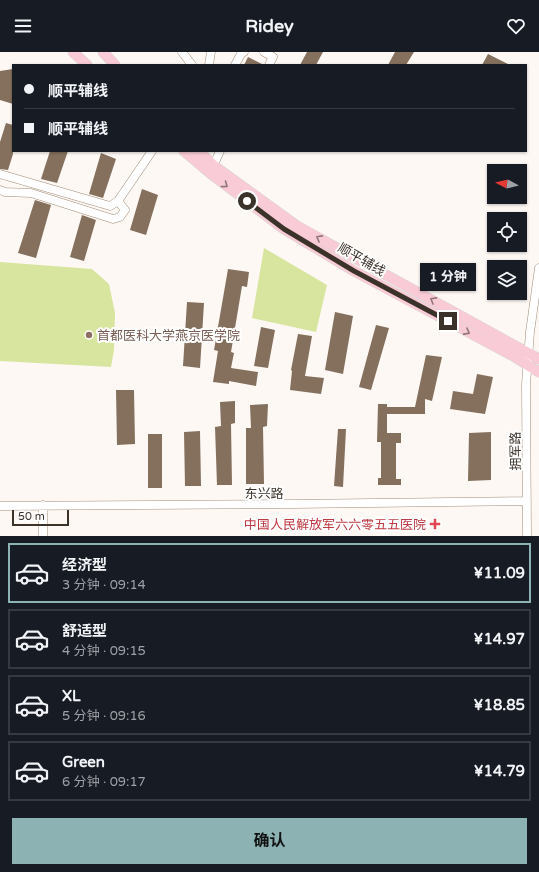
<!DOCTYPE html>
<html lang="zh">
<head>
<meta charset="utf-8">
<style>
  :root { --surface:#171b24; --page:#242831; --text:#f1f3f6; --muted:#9ea1a6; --line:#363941; --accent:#8cb2b4 }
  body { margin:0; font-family:"Varela Round","Noto Sans SC",sans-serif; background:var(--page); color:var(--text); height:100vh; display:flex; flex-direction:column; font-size:15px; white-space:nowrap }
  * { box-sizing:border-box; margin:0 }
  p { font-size:13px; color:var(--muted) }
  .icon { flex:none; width:22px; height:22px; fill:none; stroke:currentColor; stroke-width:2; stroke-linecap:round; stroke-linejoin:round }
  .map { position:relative; height:484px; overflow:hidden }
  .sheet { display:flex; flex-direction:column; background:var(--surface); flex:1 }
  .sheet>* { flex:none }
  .hud { position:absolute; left:12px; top:12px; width:515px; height:88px; border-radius:0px; box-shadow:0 1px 3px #0004; display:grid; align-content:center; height:88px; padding:0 12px; background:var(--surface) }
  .needle { width:26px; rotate:277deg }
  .buttons { position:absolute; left:487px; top:112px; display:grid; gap:8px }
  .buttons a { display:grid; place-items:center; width:40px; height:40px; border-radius:0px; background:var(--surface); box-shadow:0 1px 3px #0004; font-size:20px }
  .scale { position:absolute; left:12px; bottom:10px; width:57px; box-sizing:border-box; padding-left:4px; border:2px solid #3b332a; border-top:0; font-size:11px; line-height:14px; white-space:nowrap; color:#3b332a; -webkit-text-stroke:3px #fff; paint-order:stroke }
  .end { position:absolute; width:18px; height:18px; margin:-9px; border:5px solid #3b332a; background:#fff; box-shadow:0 0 0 2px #fff }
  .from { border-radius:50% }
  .bubble { position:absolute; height:28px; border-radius:0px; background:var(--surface); box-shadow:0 1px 3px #0004; font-size:13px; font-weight:700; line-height:28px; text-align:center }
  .hud b { display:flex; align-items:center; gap:14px; height:38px; font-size:15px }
  .hud b+b { border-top:1px solid var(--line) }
  .hud i { width:10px; height:10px; background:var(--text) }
  ul { padding:7px 0 0; list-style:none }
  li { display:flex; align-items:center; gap:12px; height:60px; margin:0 8px 6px; padding:0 4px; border:2px solid var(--line); border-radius:0px }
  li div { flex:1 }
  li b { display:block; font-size:15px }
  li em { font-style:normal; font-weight:700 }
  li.on { border-color:var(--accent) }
  li>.icon { width:36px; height:36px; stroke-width:1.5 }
  .action { display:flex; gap:8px; margin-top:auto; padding:8px 12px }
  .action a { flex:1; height:46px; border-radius:0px; background:var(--accent); color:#111; font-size:16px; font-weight:700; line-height:46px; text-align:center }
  header { display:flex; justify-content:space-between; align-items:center; height:52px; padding:0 12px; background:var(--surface); font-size:18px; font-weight:700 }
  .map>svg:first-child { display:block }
</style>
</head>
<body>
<header><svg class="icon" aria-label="menu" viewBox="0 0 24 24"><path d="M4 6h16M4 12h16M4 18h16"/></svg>Ridey<svg class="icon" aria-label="heart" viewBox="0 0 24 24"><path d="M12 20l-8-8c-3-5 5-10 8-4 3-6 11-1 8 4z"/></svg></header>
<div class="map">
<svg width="539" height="484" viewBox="0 0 539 484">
  <rect width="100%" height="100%" fill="#fdf8f4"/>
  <path fill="#d8e59e" d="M264 196 327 233 316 280 252 266Z
    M0 210 92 217 109 232 115 261 114 298 111 315 0 309Z"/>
  <path fill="#84705d" d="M307 0H323L316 13H300Z
    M395 0H414L406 13H388Z
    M488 2 510 13H482Z
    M248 5 264 13H244Z
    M13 17V52L0 48V19Z
    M6 71 13 73V102L8 118 0 117V90Z
    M50 99H68L57 131 41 127Z
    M101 101 116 107 103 146 89 142Z
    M142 137 158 143 146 183 130 178Z
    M35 148 51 153 36 206 18 201Z
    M82 163 96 168 84 209 70 205Z
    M228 217 249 220 247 235 242 234 231 300 234 301 231 316 258 320 256 334 229 329V332L213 330 218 299 214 298Z
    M187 250 204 251 200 316 183 314Z
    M335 260 353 264 343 322 325 318Z
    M376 273 389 276 371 338 359 335Z
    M261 275 275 278 268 316 254 314Z
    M298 282 312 284 305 324 324 326 321 342 290 338 292 319 291 318Z
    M426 303 442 305 432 349 425 347V362H387V381H401V391H396V427H401V433H378V426H381V390H377L378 352H387V355H415Z
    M477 322 493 325 485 362 450 357 453 339 473 342Z
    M116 338H134L135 392 117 393Z
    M235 349V371L231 372 232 433H217L215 375 221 374 220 350Z
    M268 352 267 374 263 375 264 432H246V376H251L250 353Z
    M338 377H346L343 435 334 434Z
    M200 379 201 434H185L184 380Z
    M491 380V428L468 429 469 381Z
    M148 382H162V436H148Z"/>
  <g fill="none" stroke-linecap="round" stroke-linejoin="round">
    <g stroke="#a18d79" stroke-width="9">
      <path id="minor" d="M182 0 192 13
        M264 0 273 5 269 13
        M209 13 211 0
        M235 13 241 2 244 0
        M212 117 220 99
        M0 122 110 154 118 149 152 99
        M0 138 5 140 31 141 113 167 120 165 125 158 118 149
        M43 453V484
        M0 454 293 452 527 449
        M527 484 526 332 530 280 539 216"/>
    </g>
    <g stroke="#d8d6d4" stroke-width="11">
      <path id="major" d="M73 0 87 13
        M103 0 115 13
        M184 99 210 121 284 177 354 219 515 305 539 320
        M199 99 213 113 297 174 539 307"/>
    </g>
    <use href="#minor" stroke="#fff" stroke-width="8"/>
    <use href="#major" stroke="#f8cbd6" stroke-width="10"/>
  </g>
  <defs><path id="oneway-chevron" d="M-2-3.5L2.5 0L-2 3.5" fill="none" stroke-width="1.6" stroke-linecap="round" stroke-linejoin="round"/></defs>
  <g stroke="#907777">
    <use href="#oneway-chevron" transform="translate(225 133) rotate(37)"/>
    <use href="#oneway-chevron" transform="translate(319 186) rotate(-151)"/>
    <use href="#oneway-chevron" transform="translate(433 248) rotate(-151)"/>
    <use href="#oneway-chevron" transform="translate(467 280) rotate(28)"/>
  </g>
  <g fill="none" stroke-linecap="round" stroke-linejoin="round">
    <path stroke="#3b332a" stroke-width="5" d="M247 149 284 177 354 219 448 269"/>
  </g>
  <circle fill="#8d6e63" stroke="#fff" stroke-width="1.5" cx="89" cy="283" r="4"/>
  <path fill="#e0444e" stroke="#fff" stroke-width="1.5" d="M433 466h4v4h4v4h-4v4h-4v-4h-4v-4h4z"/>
  <g text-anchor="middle" stroke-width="4" stroke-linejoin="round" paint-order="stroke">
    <g font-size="13" fill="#3b332a" stroke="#fff">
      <text transform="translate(362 207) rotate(30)" y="5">顺平辅线</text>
      <text transform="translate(515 399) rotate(-91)" y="5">拥军路</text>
      <text x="264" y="446">东兴路</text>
    </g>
    <g font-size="13" fill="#785e54" stroke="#fff" text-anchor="start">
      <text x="97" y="288">首都医科大学燕京医学院</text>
    </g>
    <g font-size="13" fill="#be3a42" stroke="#fff" text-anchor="end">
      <text x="426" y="477">中国人民解放军六六零五五医院</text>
    </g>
  </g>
</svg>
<div class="buttons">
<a><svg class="needle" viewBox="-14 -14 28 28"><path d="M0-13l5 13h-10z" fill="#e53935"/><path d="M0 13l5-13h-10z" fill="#9ea1a6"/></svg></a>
<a><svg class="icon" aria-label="locate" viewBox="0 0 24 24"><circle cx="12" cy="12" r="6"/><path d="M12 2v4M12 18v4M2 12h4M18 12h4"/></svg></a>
<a><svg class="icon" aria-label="layers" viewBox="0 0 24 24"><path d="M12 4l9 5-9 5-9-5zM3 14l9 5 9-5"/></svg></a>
</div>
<div class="scale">50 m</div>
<i class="end from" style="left:247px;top:149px"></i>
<i class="end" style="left:448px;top:269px"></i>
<div class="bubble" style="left:420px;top:211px;width:56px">1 分钟</div>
<div class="hud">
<b><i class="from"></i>顺平辅线</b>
<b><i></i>顺平辅线</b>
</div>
</div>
<section class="sheet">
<ul>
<li class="on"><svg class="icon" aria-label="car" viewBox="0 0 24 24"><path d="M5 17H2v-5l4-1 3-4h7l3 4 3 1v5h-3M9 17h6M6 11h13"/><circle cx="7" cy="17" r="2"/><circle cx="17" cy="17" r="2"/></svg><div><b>经济型</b><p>3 分钟 · 09:14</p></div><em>¥11.09</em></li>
<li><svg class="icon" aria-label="car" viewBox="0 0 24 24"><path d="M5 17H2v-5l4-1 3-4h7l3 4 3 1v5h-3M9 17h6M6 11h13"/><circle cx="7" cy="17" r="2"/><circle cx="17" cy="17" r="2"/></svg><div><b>舒适型</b><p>4 分钟 · 09:15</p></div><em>¥14.97</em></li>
<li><svg class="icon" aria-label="car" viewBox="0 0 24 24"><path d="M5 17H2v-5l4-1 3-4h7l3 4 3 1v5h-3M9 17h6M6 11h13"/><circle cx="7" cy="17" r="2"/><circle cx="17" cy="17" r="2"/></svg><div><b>XL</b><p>5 分钟 · 09:16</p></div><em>¥18.85</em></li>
<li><svg class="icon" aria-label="car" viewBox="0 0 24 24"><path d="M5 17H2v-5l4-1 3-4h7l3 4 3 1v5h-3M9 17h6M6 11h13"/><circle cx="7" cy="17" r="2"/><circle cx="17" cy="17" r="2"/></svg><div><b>Green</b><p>6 分钟 · 09:17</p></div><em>¥14.79</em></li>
</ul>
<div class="action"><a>确认</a></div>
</section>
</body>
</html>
